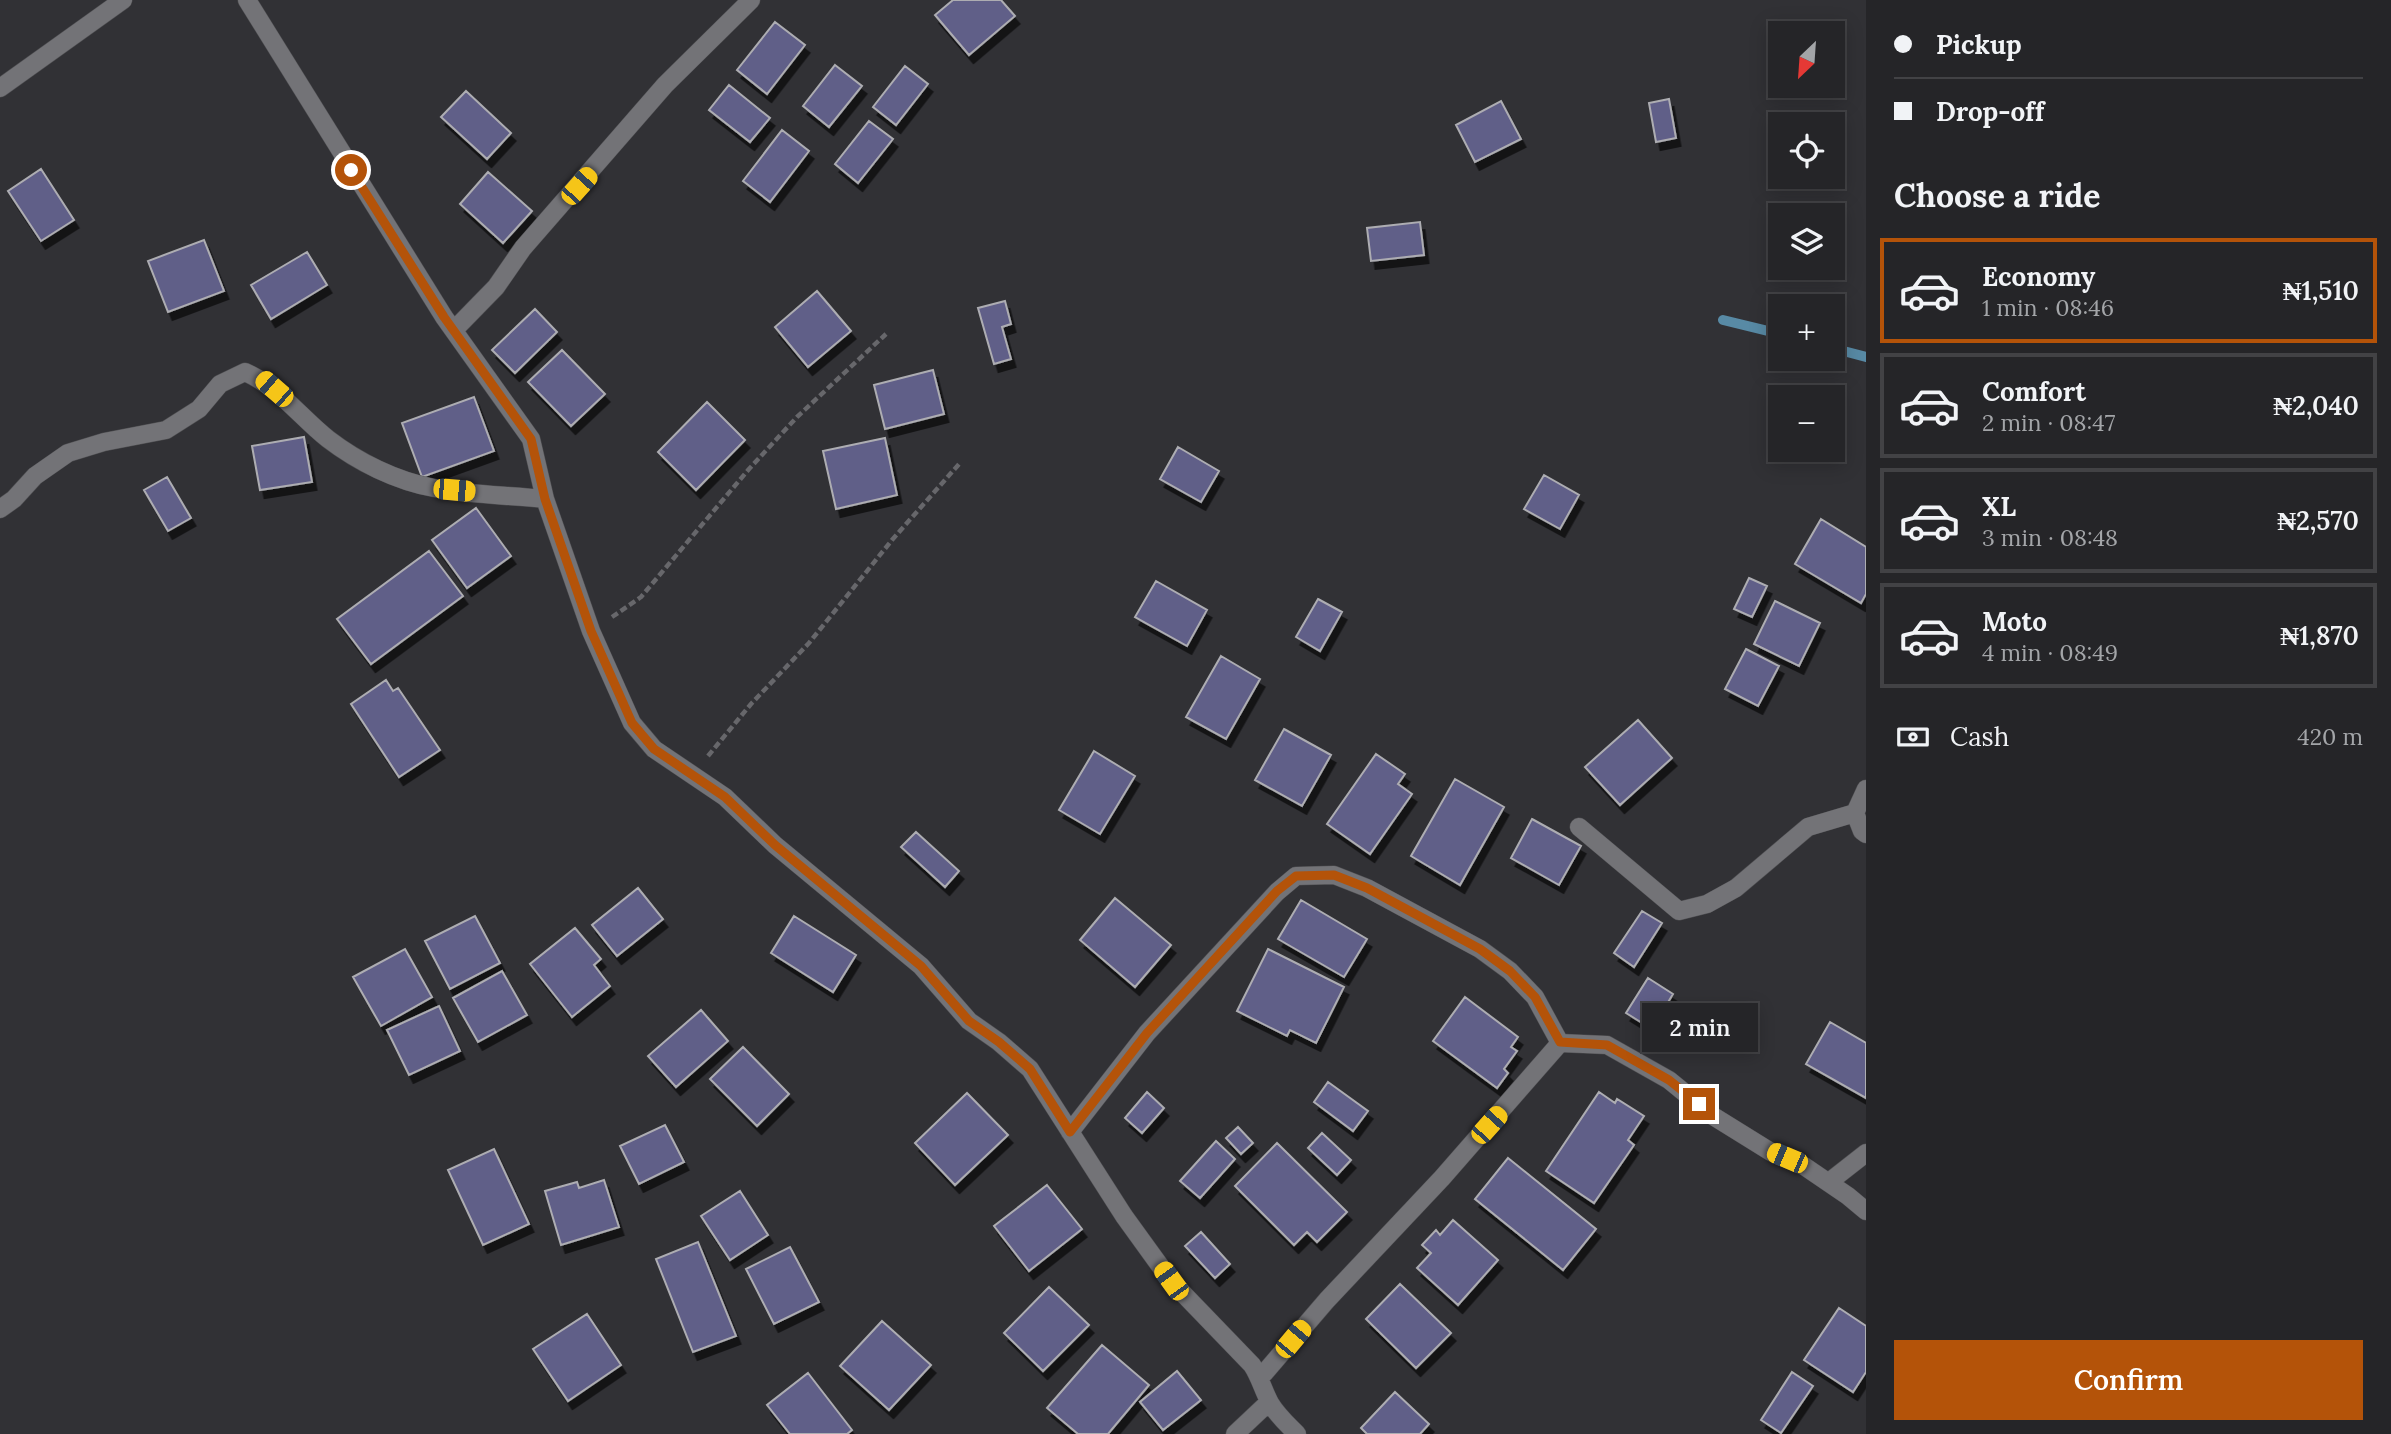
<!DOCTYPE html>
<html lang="en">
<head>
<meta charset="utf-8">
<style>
  :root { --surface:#252528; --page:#313134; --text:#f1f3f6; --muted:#a3a5a8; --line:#424245; --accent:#b45309 }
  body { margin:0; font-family:Lora,serif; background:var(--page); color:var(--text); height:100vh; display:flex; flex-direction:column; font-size:26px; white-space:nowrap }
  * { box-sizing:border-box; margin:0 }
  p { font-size:23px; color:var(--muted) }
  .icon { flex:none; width:38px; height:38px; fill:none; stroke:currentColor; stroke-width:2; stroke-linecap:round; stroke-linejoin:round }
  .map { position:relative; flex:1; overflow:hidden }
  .sheet { display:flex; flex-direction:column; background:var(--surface); width:525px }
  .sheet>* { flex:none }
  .banner { display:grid; align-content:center; height:154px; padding:0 28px; background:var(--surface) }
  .needle { width:46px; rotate:205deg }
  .buttons { position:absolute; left:1768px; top:21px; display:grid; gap:14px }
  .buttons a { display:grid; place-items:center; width:77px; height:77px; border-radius:0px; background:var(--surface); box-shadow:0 4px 18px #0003,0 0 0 2px var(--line); font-size:35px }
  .end { position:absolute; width:32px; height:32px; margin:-16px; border:9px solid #b45309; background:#fff; box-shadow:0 0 0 4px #fff }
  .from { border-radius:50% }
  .bubble { position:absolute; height:49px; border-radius:0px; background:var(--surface); box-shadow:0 4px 18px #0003,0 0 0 2px var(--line); font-size:23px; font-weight:600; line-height:49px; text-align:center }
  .car { position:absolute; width:21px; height:42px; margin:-21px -10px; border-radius:9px; box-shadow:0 0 5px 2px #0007; background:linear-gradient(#f5c518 24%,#345 0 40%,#f5c518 0 76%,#345 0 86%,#f5c518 0) }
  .banner b { display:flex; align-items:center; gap:24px; height:66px; font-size:26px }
  .banner b+b { border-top:2px solid var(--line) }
  .banner i { width:18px; height:18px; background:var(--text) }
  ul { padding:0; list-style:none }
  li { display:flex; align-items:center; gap:21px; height:105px; margin:0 14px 10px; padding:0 14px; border:4px solid var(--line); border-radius:0px }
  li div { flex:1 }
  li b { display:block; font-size:26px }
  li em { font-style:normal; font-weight:600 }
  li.active { border-color:var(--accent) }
  li>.icon { width:63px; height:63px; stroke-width:1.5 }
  h2 { padding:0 28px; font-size:32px; line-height:84px }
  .pay { display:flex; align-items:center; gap:18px; height:77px; padding:0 28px; font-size:26px }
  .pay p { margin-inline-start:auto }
  .cta { display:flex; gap:14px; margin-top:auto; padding:14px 28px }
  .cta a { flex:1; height:80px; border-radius:0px; background:var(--accent); color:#fff; font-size:28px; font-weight:600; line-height:80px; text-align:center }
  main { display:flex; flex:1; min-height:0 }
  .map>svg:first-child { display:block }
</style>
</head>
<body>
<main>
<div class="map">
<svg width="1866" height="1434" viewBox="0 0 1866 1434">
  <defs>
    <filter id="shadow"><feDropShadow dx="4.5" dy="8" stdDeviation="0" flood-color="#0009"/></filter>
  </defs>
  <rect width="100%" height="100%" fill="#313135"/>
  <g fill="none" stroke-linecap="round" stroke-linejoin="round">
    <path stroke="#588aa5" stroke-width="10" d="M1723 320 1780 334
      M1832 348 1866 357"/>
  </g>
  <path fill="#615e88" stroke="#adadb2" stroke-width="2" filter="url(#shadow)" d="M953 0H1001L1015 16 969 55 935 15Z
    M775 22 805 45 767 94 737 70Z
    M835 65 862 86 829 127 803 106Z
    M905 66 928 84 896 125 873 107Z
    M729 85 770 118 750 142 709 110Z
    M466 91 511 133 487 159 441 117Z
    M1669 99 1676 138 1656 142 1649 103Z
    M1501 101 1521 139 1475 162 1456 125Z
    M869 121 893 139 858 183 835 164Z
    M782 130 809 151 770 202 743 181Z
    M41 169 74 220 41 241 8 191Z
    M488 172 532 211 503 243 460 204Z
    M1420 222 1424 255 1371 261 1367 228Z
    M204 240 224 291 168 312 148 261Z
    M307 252 327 285 271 319 251 285Z
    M817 291 851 331 808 367 775 327Z
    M1005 301 1011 324 1002 327 1011 359 994 364 978 308Z
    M535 309 557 332 515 373 492 350Z
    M562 350 605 394 571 426 528 382Z
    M933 370 944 414 885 429 874 385Z
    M474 397 494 451 422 477 402 423Z
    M707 402 745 440 696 490 658 452Z
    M304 437 312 482 260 490 252 446Z
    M885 438 897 495 836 509 823 451Z
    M1178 447 1219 471 1201 502 1160 479Z
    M1544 475 1579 495 1560 529 1524 509Z
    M167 477 191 518 168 531 144 490Z
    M476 508 511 556 467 588 432 540Z
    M1821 519 1866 547V594L1861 603 1795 564Z
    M429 551 463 596 371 664 337 619Z
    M1749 578 1767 586 1752 617 1734 609Z
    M1156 581 1207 610 1187 646 1135 617Z
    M1318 599 1342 612 1320 651 1296 637Z
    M1775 601 1820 623 1799 666 1754 644Z
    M1746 649 1779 666 1758 706 1725 689Z
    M1221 656 1260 679 1226 739 1186 717Z
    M386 680 393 691 398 688 440 750 399 777 351 704Z
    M1638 720 1672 758 1620 805 1585 767Z
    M1284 729 1331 755 1302 806 1255 780Z
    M1094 751 1135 776 1100 834 1059 810Z
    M1376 754 1405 774 1398 784 1412 794 1370 854 1327 824Z
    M1455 779 1504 807 1460 885 1411 856Z
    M1532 819 1581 846 1559 885 1511 858Z
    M916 832 959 871 945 887 901 847Z
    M638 888 663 919 617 956 592 925Z
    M1115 898 1171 945 1135 987 1080 940Z
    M1301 900 1367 939 1344 977 1278 939Z
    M1642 911 1662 923 1634 967 1614 953Z
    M475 916 500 963 450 989 425 941Z
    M794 916 856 955 833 992 771 953Z
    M575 928 601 959 594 965 610 986 572 1017 530 964Z
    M405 949 432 997 381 1026 353 977Z
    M1268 949 1344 987 1316 1043 1290 1030 1287 1036 1237 1011Z
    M502 971 527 1015 478 1042 453 998Z
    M1648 978 1673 994 1652 1029 1626 1013Z
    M1465 997 1518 1037 1511 1047 1517 1051 1504 1069 1508 1073 1497 1088 1433 1041Z
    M439 1006 460 1051 409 1075 387 1030Z
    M701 1010 728 1041 676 1087 648 1056Z
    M1830 1022 1866 1043V1098L1806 1064Z
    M743 1047 789 1094 757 1126 710 1079Z
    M1328 1082 1368 1111 1353 1131 1314 1102Z
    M1147 1092 1164 1108 1142 1133 1125 1118Z
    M1599 1092 1615 1103 1617 1099 1644 1116 1628 1140 1634 1145 1594 1203 1546 1171Z
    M967 1093 1008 1135 955 1185 915 1143Z
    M665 1125 684 1162 639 1184 620 1146Z
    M1238 1127 1253 1143 1241 1154 1226 1138Z
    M1322 1133 1351 1160 1337 1175 1308 1148Z
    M1216 1141 1235 1159 1200 1198 1180 1181Z
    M1277 1143 1347 1212 1317 1242 1307 1232 1294 1245 1235 1186Z
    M494 1149 529 1224 483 1245 448 1170Z
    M1508 1158 1596 1229 1563 1270 1475 1199Z
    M604 1180 619 1227 561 1245 545 1191 577 1182 579 1188Z
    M1047 1185 1082 1229 1029 1271 994 1226Z
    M740 1191 768 1235 730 1260 701 1216Z
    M1453 1220 1498 1260 1458 1305 1417 1268 1431 1253 1422 1245 1436 1230 1440 1235Z
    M1201 1232 1230 1264 1215 1278 1185 1246Z
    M698 1242 736 1336 693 1352 656 1259Z
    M790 1247 819 1302 774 1324 746 1269Z
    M1400 1284 1451 1333 1416 1368 1366 1319Z
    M1049 1287 1089 1325 1043 1371 1004 1333Z
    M1839 1308 1866 1326V1372L1853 1392 1804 1360Z
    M587 1314 621 1365 568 1401 533 1349Z
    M882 1321 931 1365 889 1410 840 1366Z
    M1102 1345 1149 1385 1108 1434H1078L1047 1408Z
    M1177 1371 1201 1400 1163 1430 1140 1402Z
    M1792 1372 1813 1386 1781 1433 1761 1420Z
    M808 1373 852 1430 847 1434H790L767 1405Z
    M1395 1392 1429 1424 1420 1434H1367L1361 1428Z"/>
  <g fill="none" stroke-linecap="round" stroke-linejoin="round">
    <g stroke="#4f4f52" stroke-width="19">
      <path id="minor" d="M247 0 444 317 531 439 545 499 591 631 632 723 654 749 725 797 775 845 921 966 969 1021 999 1042 1030 1069 1124 1216 1171 1281 1252 1365C1260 1377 1263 1390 1270 1403 1277 1415 1287 1424 1297 1434
        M0 88 123 0
        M454 330 496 287 523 248 665 85 751 0
        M0 509 14 499 35 476 68 453 104 442 166 430 199 409 220 384 245 372C279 387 300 417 328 439 358 462 396 481 434 488 469 495 509 495 545 499
        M1866 789 1855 813 1862 831 1866 834
        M1579 827 1679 911 1707 904 1736 888 1808 827 1855 813
        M1070 1132 1147 1033 1277 892 1296 876 1334 875 1367 888 1480 949 1510 971 1535 997 1560 1043
        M1829 1182 1866 1153
        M1260 1378 1327 1300 1442 1178 1560 1043 1607 1045 1669 1080 1713 1116 1771 1152 1804 1166 1848 1196 1866 1211
        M1235 1434 1269 1402"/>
    </g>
    <path stroke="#67676b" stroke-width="4.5" stroke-dasharray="7 3.5" stroke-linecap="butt" d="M612 617 641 597 749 469 797 417 886 334
      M708 756 751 704 809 643 892 540 960 463"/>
    <use href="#minor" stroke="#737377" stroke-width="18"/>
  </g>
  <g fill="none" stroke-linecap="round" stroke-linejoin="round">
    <path stroke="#b45309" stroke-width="9" d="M351 170 444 317 531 439 545 499 591 631 632 723 654 749 725 797 775 845 921 966 969 1021 999 1042 1030 1069 1070 1132 1147 1033 1277 891 1296 876 1334 875 1367 888 1419 916 1480 949 1510 971 1535 997 1560 1042 1607 1045 1669 1080 1699 1104"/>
  </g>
</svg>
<div class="buttons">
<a><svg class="needle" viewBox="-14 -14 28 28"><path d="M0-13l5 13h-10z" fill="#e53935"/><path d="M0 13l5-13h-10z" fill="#a3a5a8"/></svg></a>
<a><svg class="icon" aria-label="locate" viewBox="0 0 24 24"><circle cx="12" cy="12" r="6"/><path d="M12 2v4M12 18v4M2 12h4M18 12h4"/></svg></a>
<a><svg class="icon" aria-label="layers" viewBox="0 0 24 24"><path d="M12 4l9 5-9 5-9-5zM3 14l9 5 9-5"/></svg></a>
<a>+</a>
<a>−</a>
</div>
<i class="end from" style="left:351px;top:170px"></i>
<i class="end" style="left:1699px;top:1104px"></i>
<div class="bubble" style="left:1642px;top:1003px;width:116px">2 min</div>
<i class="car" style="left:579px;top:186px;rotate:42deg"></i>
<i class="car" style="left:274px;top:389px;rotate:311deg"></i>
<i class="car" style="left:454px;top:490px;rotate:95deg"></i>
<i class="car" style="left:1489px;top:1125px;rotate:42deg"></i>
<i class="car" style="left:1787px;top:1158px;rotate:293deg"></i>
<i class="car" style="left:1171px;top:1281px;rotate:324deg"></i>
<i class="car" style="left:1293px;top:1339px;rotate:40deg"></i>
</div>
<section class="sheet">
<div class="banner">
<b><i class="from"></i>Pickup</b>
<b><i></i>Drop-off</b>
</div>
<h2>Choose a ride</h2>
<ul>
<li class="active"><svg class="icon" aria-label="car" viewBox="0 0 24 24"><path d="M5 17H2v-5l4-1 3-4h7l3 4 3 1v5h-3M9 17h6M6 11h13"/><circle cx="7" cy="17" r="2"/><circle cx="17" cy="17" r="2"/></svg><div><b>Economy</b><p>1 min · 08:46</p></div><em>₦1,510</em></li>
<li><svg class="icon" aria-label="car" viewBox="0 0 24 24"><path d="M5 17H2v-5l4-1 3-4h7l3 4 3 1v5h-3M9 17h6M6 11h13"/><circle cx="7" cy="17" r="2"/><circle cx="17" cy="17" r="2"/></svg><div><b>Comfort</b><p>2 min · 08:47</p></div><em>₦2,040</em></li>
<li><svg class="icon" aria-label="car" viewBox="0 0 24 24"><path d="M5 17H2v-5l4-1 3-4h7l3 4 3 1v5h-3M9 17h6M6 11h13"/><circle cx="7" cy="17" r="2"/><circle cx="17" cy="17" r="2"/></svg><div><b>XL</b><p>3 min · 08:48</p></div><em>₦2,570</em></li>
<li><svg class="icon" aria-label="car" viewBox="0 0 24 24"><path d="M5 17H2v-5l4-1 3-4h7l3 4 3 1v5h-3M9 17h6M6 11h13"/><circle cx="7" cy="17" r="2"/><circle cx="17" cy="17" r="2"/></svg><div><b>Moto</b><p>4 min · 08:49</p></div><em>₦1,870</em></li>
</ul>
<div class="pay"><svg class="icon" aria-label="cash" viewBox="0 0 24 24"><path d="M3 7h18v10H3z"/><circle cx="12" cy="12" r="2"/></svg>Cash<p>420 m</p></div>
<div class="cta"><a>Confirm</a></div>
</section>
</main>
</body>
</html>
